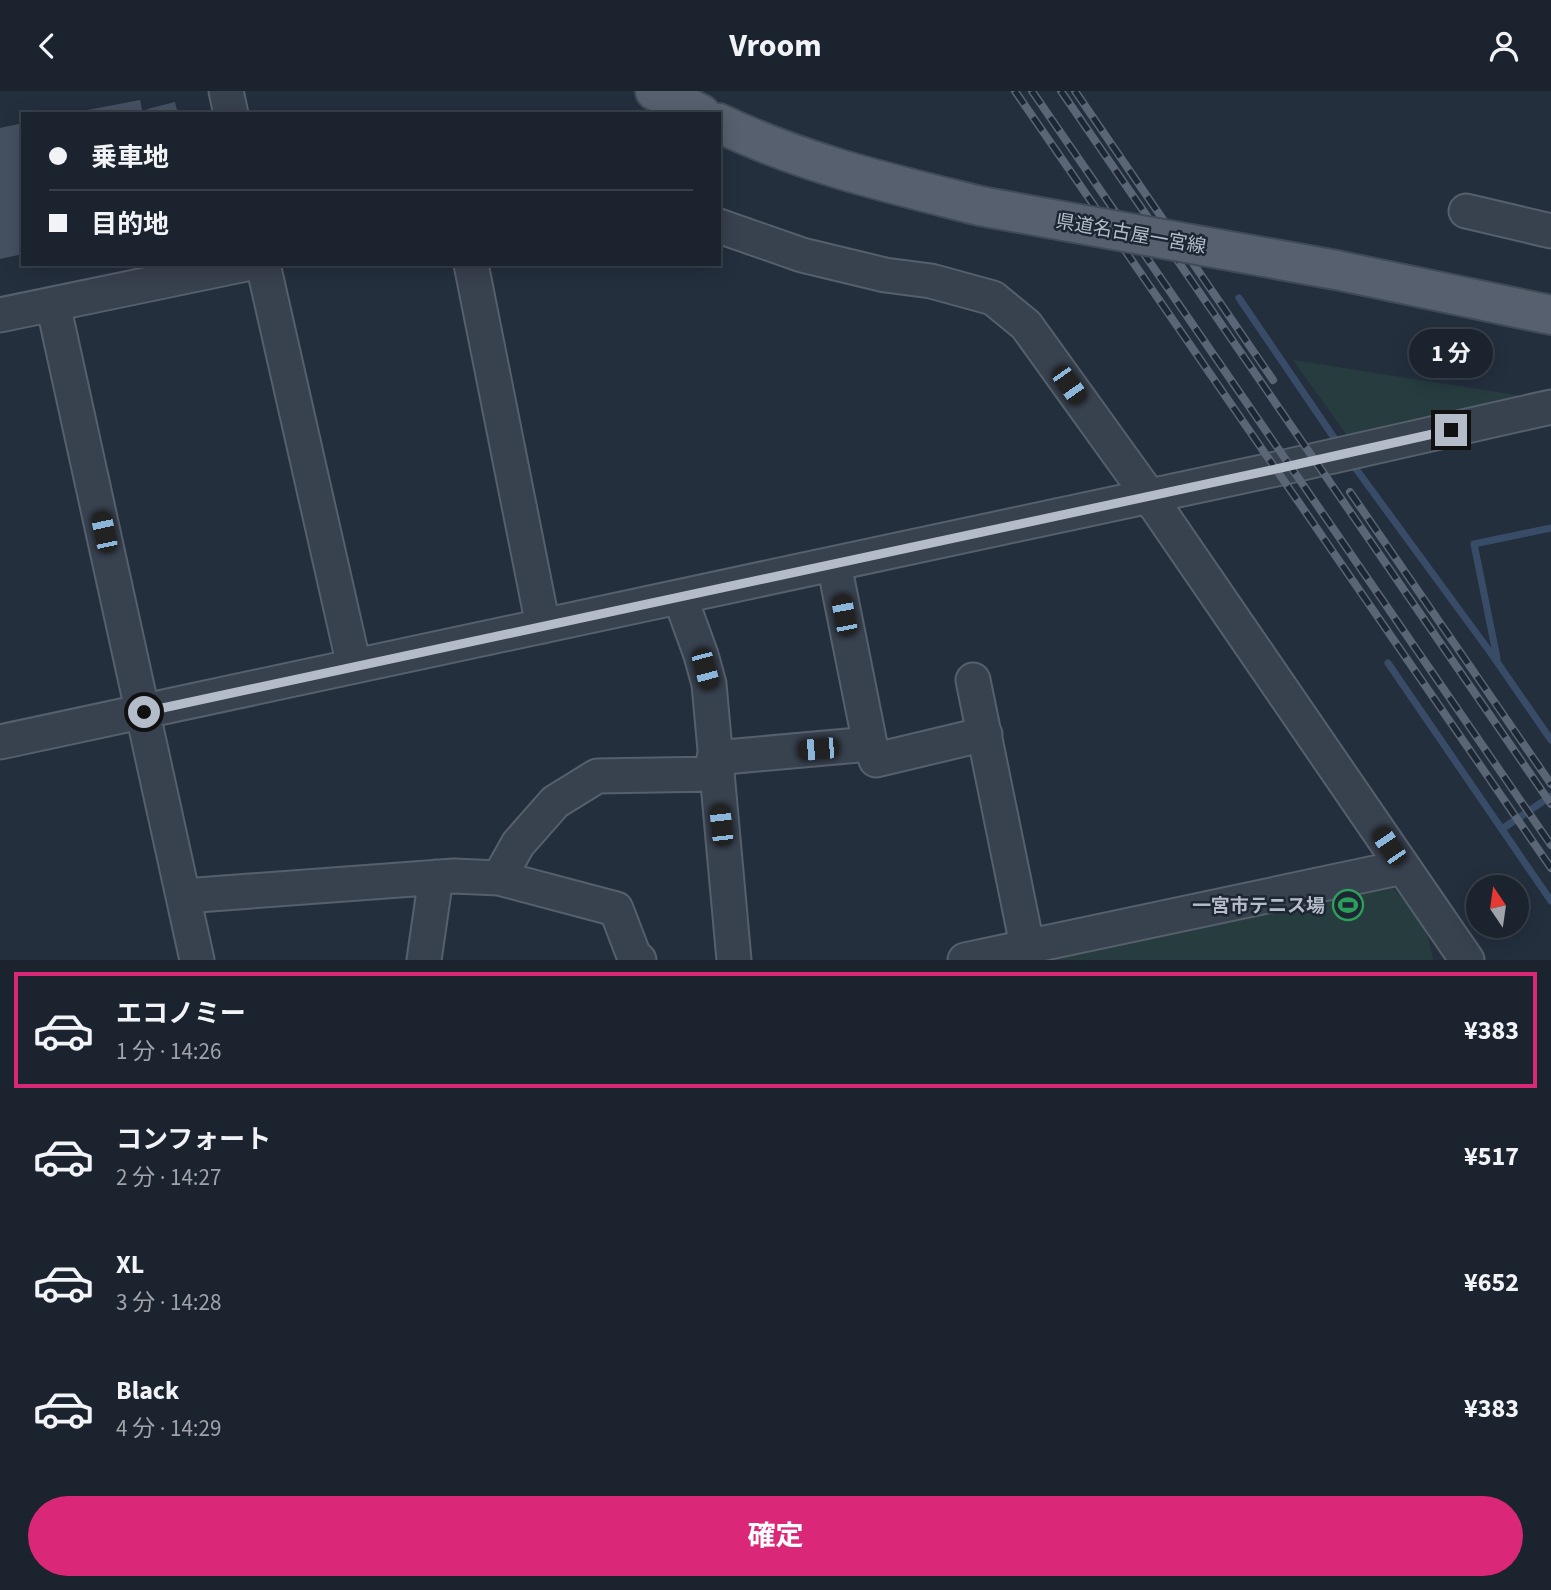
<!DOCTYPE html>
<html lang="ja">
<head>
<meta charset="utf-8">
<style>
  :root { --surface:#1b232e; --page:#282f3a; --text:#f1f3f6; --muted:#a0a4aa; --line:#39404a; --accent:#db2777 }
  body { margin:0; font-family:"Source Sans 3","Noto Sans JP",sans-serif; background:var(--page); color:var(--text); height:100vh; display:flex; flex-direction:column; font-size:26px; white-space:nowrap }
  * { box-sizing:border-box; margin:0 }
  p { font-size:23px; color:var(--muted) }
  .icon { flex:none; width:38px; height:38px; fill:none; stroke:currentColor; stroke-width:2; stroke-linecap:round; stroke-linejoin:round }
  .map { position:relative; height:869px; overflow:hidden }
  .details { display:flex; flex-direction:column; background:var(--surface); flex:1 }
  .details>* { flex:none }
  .banner { position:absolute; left:21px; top:21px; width:700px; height:154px; border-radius:0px; box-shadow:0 4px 18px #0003,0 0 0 2px var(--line); display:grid; align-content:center; height:154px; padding:0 28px; background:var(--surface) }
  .needle { width:46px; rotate:347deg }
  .buttons { position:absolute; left:1466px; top:784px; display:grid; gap:14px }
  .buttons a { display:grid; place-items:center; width:63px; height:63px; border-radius:50%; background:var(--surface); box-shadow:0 4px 18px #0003,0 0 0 2px var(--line); font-size:35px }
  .end { position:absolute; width:32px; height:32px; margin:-16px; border:9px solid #b4bcc9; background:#111; box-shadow:0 0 0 4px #111 }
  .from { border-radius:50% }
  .bubble { position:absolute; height:49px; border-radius:24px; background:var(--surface); box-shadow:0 4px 18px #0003,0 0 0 2px var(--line); font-size:23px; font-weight:700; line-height:49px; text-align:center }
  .car { position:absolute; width:21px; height:42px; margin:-21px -10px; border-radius:9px; box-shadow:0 0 5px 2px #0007; background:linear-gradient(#222 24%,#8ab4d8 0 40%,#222 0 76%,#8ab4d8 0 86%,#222 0) }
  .banner b { display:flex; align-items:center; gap:24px; height:66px; font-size:26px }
  .banner b+b { border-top:2px solid var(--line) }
  .banner i { width:18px; height:18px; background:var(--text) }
  ul { padding:12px 0 0; list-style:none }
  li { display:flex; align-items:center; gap:21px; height:116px; margin:0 14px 10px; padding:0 14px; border:4px solid transparent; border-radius:0px }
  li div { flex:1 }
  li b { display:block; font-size:26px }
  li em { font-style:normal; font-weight:700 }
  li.current { border-color:var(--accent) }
  li>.icon { width:63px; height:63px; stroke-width:1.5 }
  .primary-button { display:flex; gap:14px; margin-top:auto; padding:14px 28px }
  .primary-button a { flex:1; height:80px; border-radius:42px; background:var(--accent); color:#fff; font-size:28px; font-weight:700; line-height:80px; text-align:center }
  header { display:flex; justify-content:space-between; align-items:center; height:91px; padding:0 28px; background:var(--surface); font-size:32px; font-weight:700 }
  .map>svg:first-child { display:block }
</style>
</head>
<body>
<header><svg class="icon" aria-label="back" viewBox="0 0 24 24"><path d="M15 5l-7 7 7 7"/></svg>Vroom<svg class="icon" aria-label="person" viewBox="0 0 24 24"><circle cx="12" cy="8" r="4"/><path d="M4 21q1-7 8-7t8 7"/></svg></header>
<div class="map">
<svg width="1551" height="869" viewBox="0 0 1551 869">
  <rect width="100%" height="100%" fill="#242f3e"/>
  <path fill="#263c3f" d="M1293 269 1548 309 1351 350Z
    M1389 792 1426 836 1433 869H1042Z"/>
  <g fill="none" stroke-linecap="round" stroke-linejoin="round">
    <path stroke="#394c67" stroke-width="7" d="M1239 207 1339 354
      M1351 371 1493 565 1551 649
      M1497 567 1474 453 1551 437
      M1388 572 1551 810
      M1502 738 1551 705"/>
  </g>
  <path fill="#455162" d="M140 9 143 23H77V21Z
    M175 11 178 23H148L147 18Z
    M23 32V163L0 168V37Z"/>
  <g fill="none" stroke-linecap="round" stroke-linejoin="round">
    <g stroke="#565f6c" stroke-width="37">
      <path id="minor" d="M226 0 231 23
        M1466 120 1551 140
        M719 135 802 164 885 184 931 190 993 207 1026 234 1149 405 1467 869
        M263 173 354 575
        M471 173 543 535
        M53 213 197 869
        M0 224 246 173
        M834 473 870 653 876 669 985 643
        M680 506 701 564 709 593 734 869
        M973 589 1027 854
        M0 651 1276 378 1551 316
        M714 667 870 653
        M499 787 518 753 555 711 597 685 716 683
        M184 805 454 785 499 787 616 818 634 865 639 869
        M424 869 436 786
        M965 869 1403 776"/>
    </g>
    <g stroke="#414a57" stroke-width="42">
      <path id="major" d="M655 0 701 23
        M719 32C801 72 892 93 980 115
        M1336 179 1551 224"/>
    </g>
    <use href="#minor" stroke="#38414e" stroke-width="33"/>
    <use href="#major" stroke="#56606e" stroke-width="38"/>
    <g stroke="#5a6575" stroke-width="8">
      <path id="rail" d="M1015 0 1551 777
        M1032 0 1551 754
        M1061 0 1551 713
        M1075 0 1273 289
        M1350 401 1551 693"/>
    </g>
    <use href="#rail" stroke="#1d2633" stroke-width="5" stroke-dasharray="16" stroke-linecap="butt"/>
    <g stroke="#414a57" stroke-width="42" stroke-linecap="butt">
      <path id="major-bridge" d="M980 115 1336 179"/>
    </g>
    <use href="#major-bridge" stroke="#56606e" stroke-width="38"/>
  </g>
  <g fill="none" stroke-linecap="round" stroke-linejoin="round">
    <path stroke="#b4bcc9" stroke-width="9" d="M144 621 1276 378 1451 339"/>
  </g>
  <defs>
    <g id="stadium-ring" transform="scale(1.575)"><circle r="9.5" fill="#1d2633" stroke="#2e9e5b" stroke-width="1.5"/><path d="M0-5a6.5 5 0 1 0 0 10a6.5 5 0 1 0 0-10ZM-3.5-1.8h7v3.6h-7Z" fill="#2e9e5b"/></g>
  </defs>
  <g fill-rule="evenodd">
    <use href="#stadium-ring" x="1348" y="814"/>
  </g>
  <g text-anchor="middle" stroke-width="5" stroke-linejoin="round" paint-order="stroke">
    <g font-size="19" fill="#b4bcc9" stroke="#1d2633">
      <text transform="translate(1131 142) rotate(10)" y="7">県道名古屋一宮線</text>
    </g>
    <g font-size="19" font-weight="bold" fill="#b4bcc9" stroke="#1d2633" text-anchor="end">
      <text x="1325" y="821">一宮市テニス場</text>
    </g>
  </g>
</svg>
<div class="buttons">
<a><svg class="needle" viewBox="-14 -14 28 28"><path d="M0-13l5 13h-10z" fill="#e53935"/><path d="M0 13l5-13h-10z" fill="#a0a4aa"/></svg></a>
</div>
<i class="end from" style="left:144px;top:621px"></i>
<i class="end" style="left:1451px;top:339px"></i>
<div class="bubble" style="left:1409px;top:238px;width:84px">1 分</div>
<i class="car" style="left:1069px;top:294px;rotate:145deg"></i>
<i class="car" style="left:104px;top:441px;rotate:348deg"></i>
<i class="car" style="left:844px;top:524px;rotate:349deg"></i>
<i class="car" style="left:705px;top:578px;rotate:165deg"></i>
<i class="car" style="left:818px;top:658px;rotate:265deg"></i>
<i class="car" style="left:721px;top:734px;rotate:354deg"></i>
<i class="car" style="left:1389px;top:755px;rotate:326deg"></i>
<div class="banner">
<b><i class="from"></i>乗車地</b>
<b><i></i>目的地</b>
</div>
</div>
<section class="details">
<ul>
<li class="current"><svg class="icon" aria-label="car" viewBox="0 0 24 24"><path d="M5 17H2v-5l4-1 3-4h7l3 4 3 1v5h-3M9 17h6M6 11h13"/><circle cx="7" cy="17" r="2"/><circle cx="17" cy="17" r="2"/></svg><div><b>エコノミー</b><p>1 分 · 14:26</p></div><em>¥383</em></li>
<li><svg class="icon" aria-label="car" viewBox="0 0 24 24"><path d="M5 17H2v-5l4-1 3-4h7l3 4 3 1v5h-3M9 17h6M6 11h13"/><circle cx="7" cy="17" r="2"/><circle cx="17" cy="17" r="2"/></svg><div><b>コンフォート</b><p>2 分 · 14:27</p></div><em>¥517</em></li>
<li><svg class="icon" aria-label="car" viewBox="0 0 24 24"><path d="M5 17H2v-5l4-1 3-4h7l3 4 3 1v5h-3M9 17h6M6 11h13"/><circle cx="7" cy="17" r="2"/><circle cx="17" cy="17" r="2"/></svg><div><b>XL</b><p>3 分 · 14:28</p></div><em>¥652</em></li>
<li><svg class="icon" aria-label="car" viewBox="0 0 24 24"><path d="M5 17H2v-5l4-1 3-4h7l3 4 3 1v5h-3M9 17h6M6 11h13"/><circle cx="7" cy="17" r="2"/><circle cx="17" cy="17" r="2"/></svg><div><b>Black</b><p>4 分 · 14:29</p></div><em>¥383</em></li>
</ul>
<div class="primary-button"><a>確定</a></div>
</section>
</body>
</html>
